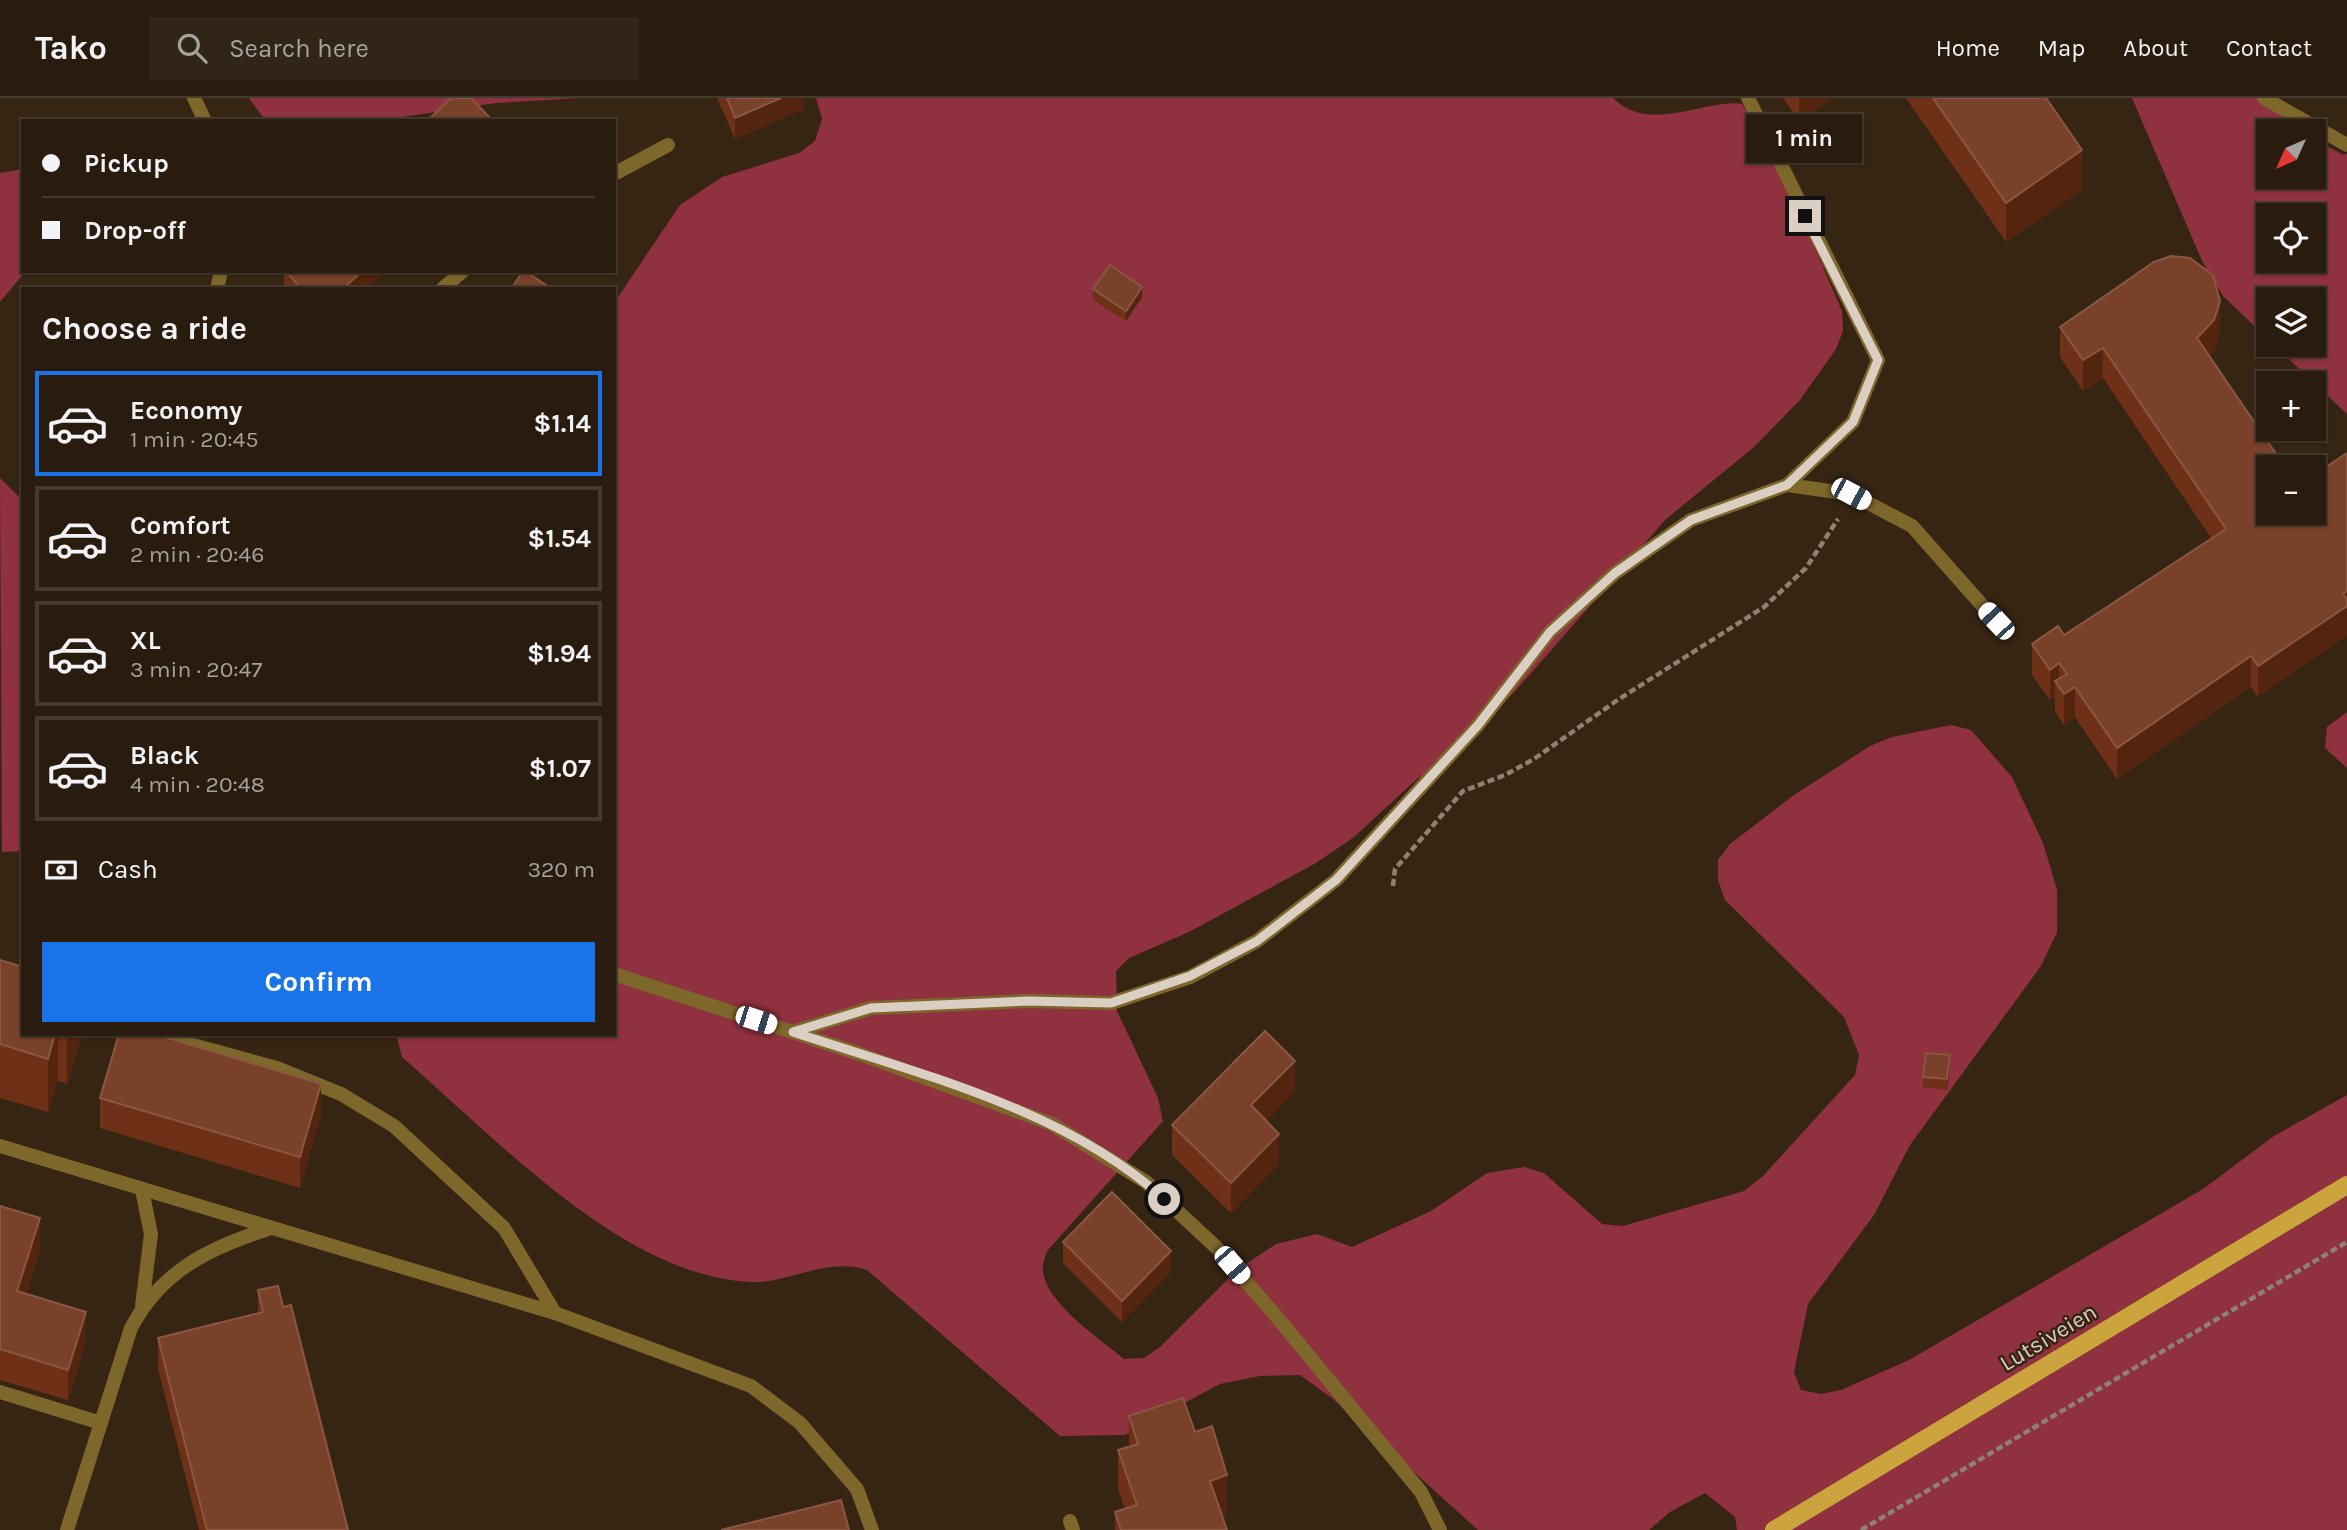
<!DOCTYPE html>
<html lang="en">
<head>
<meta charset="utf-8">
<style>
  :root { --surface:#291c0e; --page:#312517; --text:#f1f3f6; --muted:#a5a19e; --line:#453a2e; --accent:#1a73e8 }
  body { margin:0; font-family:Karla,sans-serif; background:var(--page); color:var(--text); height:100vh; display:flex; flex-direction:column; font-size:26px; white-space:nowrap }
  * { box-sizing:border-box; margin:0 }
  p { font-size:23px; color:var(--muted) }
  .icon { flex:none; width:38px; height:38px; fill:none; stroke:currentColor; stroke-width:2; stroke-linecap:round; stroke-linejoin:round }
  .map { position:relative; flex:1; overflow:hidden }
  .details { position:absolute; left:21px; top:189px; width:595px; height:749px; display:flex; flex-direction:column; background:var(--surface); border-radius:0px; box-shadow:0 2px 5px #0004,0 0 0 2px var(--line) }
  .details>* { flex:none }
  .banner { position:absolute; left:21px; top:21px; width:595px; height:154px; border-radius:0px; box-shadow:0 2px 5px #0004,0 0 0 2px var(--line); display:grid; align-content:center; height:154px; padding:0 21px; background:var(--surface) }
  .needle { width:46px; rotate:225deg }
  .tools { position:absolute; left:2256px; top:21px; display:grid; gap:14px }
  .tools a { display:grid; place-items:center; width:70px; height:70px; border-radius:0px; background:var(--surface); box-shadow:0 2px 5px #0004,0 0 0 2px var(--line); font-size:35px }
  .end { position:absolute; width:32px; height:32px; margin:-16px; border:9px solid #dbcfc4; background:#111; box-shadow:0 0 0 4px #111 }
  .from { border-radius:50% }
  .bubble { position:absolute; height:49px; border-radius:0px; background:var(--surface); box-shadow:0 2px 5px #0004,0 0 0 2px var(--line); font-size:23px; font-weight:700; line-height:49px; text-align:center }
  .car { position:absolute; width:21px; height:42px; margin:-21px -10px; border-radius:9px; box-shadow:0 0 5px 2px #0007; background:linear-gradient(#fff 24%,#345 0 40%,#fff 0 76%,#345 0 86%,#fff 0) }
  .banner b { display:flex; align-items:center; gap:24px; height:66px; font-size:26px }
  .banner b+b { border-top:2px solid var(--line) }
  .banner i { width:18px; height:18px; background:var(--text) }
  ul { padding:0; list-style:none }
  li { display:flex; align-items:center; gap:21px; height:105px; margin:0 14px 10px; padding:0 7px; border:4px solid var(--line); border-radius:0px }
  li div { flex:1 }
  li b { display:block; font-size:26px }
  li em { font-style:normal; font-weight:700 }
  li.current { border-color:var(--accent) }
  li>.icon { width:63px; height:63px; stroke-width:1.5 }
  h2 { padding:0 21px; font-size:32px; line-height:84px }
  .pay { display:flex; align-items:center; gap:18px; height:77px; padding:0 21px; font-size:26px }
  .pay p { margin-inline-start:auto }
  .primary-button { display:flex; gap:14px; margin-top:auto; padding:14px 21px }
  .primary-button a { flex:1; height:80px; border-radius:0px; background:var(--accent); color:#fff; font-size:28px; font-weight:700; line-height:80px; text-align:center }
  header { display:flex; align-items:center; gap:42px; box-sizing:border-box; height:98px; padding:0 35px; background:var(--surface); border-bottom:2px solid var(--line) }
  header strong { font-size:33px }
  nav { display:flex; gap:38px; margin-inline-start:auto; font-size:24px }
  .search { width:490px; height:63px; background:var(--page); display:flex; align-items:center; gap:18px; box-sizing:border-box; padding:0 24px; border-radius:0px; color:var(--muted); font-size:26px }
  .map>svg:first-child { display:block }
</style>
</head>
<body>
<header>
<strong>Tako</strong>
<div class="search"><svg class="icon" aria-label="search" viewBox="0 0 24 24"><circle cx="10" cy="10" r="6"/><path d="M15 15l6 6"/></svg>Search here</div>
<nav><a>Home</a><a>Map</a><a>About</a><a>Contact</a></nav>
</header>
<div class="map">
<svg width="2347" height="1432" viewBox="0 0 2347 1432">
  <rect width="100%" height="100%" fill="#372513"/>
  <path fill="#8f313e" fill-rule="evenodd" d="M249 0H580L496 5 376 23H271L262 18Z
    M816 0H1613C1649 37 1708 0 1742 6L1778 65 1842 213 1843 233 1836 251 1800 302 1754 349 1665 422 1518 590 1450 660 1417 681 1354 739 1316 765 1189 834 1129 860 1116 873 1117 913 1158 1000 1163 1023 1047 1153C1045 1159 1042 1168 1043 1174 1047 1206 1100 1241 1124 1261L1144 1260 1160 1249 1238 1171 1276 1146 1317 1136 1352 1149 1431 1113 1487 1075 1524 1069 1544 1075 1602 1126 1623 1128 1744 1093 1763 1078 1855 977 1859 957 1844 919 1725 802 1718 782V762L1730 746 1794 697 1870 648 1892 639 1951 627 1971 632 2012 679 2043 745 2057 792V834L2041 868 1910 1047 1874 1117 1808 1206 1794 1274 1801 1292 1821 1296 1841 1292 1909 1262 2203 1091 2274 1038 2347 997V1432H1737L1735 1419 1705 1395 1670 1414 1649 1432H1478L1333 1301 1300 1277 1260 1278 1220 1286 1125 1337 1060 1338 867 1172C832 1161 804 1177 769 1183 751 1186 729 1182 711 1178 601 1153 486 1032 402 959L396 936H614V205L680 107 722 79 799 55 815 43 822 21Z
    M2132 0H2261L2300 33H2268V79H2314V42L2344 57 2347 55V316L2274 247H2314V201H2268V241L2223 198 2203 165ZM2268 117H2314V163H2268Z
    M23 71V173H26L0 204V75Z
    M0 380 23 403V753L2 754Z
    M2347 614V670L2325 650 2327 629Z"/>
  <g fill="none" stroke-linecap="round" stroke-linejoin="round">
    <path stroke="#8f8072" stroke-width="4.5" stroke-dasharray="7 3.5" stroke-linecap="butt" d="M1393 788 1395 771 1463 693 1505 677 1534 661 1619 601 1764 509 1806 470 1838 421
      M1861 1432 2347 1144"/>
    <path stroke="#7e672a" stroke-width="14" d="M194 0 205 23
      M2264 0 2347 47
      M614 76 668 47
      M217 191 221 173
      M442 191 463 173
      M1787 387 1851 396 1912 428 1996 523
      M614 876 857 955 1052 1026 1146 1084 1217 1150 1276 1218 1421 1394 1440 1432
      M793 934 871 910 1028 903 1111 905 1190 879 1257 843 1336 782 1478 627 1550 534 1615 475 1691 422 1787 387 1853 324 1878 262 1748 0
      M153 936 277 970 341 996 394 1028 504 1130 555 1215
      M0 1048 555 1215 751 1288 800 1325 857 1391 872 1432
      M142 1092 151 1136 142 1208
      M0 1294 101 1325
      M1070 1423 1073 1432
      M67 1432 131 1230C161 1173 209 1150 268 1131"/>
    <path stroke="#cba43d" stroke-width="18" d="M1774 1432 2347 1087"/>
  </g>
  <path fill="#6e3017" d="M717 0H804V11L735 41Z
    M1783 0H1833L1799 23Z
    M1906 0H2046L2082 92 2006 144Z
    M284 173H385L366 191H284Z
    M1093 191 1142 199 1126 223 1093 202Z
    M2060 229 2220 234 2214 253 2209 258 2285 369 2258 599 2251 589 2117 681 2075 619 2064 627 2055 614V599L2050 602 2032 577V546L2064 537 2211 440 2103 280 2083 293 2060 259Z
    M0 862 23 936H81V940L67 986 58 983 48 1014 0 1000Z
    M1950 968 1947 992 1923 989V979Z
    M1295 993 1266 1023 1279 1066 1231 1115 1172 1057V1027Z
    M100 1000 321 1017 300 1090 100 1030Z
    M0 1108 40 1151 26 1196 86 1244 68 1302 0 1282Z
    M1063 1144 1171 1174 1122 1224 1063 1165Z
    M258 1192 348 1432H199L158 1271V1240L258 1215Z
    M1129 1318 1195 1334 1227 1417 1222 1418 1227 1432H1115V1414L1125 1411 1118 1392V1352L1129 1349Z"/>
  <path fill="#53240e" d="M781 0H804V11L735 41V20Z
    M1799 0H1833L1799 23Z
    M2082 52V92L2006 144V105Z
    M362 173H385L366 191H343Z
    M1142 189V199L1126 223V213Z
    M2220 203V234L2214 253 2197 270V240Z
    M2103 250V280L2083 293V262Z
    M2347 493V538L2258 599V568Z
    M2251 558V589L2117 681V650Z
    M2059 565V590L2055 583V599L2050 602V572Z
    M2075 589V619L2064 627V596Z
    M55 936H58V983L48 1014V961Z
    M67 936H81V940L67 986Z
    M1950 957V968L1947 992V981Z
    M1295 963V993L1251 1038V1007Z
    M321 986V1017L300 1090V1059Z
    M1279 1036V1066L1231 1115V1085Z
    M40 1120V1151L17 1224V1193Z
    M1171 1153V1174L1122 1224V1203Z
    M86 1214V1244L68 1302V1272Z
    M1227 1377V1417L1210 1422V1383Z"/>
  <path fill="#7a412a" stroke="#895742" stroke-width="2" d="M451 0H471L493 23H427Z
    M727 0H781L735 20Z
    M1933 0H2046L2082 52 2006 105Z
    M2171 158 2190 160 2213 177 2220 203 2214 222 2197 240 2285 369H2268V415H2314V377L2347 355V493L2343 496 2347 501V508L2258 568 2251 558 2117 650 2075 589 2064 596 2055 583 2067 576 2059 565 2050 572 2032 546 2058 528 2064 537 2226 431 2103 250 2083 262 2060 229 2154 164Z
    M1110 167 1142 189 1126 213 1093 191Z
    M286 173H362L343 191H301Z
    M523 173H525L552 191H511Z
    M0 862 23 869V936H55L48 961 0 946Z
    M1265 933 1295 963 1251 1007 1279 1036 1231 1085 1172 1027Z
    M119 936H154L321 986 300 1059 100 1000Z
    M1926 955 1950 957 1947 981 1923 979Z
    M1112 1094 1171 1153 1122 1203 1063 1144Z
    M0 1108 40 1120 17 1193 86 1214 68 1272 0 1251Z
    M278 1188 283 1209 291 1207 348 1432H207L158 1240 263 1214 258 1192Z
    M1183 1300 1195 1334 1212 1328 1227 1377 1210 1383 1227 1432H1121L1115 1414 1137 1407 1118 1352 1138 1346 1129 1318Z
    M841 1402 849 1432H721Z"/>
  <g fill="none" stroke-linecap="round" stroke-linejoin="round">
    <path stroke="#dbcfc4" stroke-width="9" d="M1164 1101C1065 1011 916 975 793 934L871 910 1028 903 1111 905 1190 878 1257 843 1336 782 1478 627 1550 534 1615 475 1691 422 1787 387 1853 324 1878 262 1805 118"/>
  </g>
  <g text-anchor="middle" stroke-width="5" stroke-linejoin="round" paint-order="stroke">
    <g font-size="23" fill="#dbcfc4" stroke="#372513">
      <text transform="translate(2048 1239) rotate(-31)" y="8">Lutsiveien</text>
    </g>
  </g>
</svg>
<div class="tools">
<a><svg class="needle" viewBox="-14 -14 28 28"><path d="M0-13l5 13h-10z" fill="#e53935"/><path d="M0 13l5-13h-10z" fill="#a5a19e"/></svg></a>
<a><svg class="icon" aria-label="locate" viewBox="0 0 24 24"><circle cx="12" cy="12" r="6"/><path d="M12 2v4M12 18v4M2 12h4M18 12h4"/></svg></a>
<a><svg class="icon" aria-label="layers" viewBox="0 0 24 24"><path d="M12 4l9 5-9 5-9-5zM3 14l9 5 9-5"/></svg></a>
<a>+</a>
<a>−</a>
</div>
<i class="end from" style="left:1164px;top:1101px"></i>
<i class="end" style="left:1805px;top:118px"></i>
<div class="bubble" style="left:1746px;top:16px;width:116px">1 min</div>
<i class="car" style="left:1851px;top:396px;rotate:118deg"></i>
<i class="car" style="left:1996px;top:523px;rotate:317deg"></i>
<i class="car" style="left:756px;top:922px;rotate:108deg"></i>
<i class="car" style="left:1232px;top:1167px;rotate:139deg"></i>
<div class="banner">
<b><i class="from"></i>Pickup</b>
<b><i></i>Drop-off</b>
</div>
<section class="details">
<h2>Choose a ride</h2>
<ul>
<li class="current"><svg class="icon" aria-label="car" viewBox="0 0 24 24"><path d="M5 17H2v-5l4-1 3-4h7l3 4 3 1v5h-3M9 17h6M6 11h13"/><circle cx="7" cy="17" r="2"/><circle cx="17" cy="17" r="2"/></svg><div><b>Economy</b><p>1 min · 20:45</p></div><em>$1.14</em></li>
<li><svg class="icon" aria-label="car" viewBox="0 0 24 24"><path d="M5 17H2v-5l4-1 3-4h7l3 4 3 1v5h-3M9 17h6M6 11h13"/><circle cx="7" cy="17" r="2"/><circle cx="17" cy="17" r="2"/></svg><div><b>Comfort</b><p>2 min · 20:46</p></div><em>$1.54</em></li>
<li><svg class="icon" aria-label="car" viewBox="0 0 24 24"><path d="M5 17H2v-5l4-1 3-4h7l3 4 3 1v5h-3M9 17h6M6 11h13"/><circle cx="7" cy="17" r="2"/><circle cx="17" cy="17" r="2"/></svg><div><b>XL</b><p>3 min · 20:47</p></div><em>$1.94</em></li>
<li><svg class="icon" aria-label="car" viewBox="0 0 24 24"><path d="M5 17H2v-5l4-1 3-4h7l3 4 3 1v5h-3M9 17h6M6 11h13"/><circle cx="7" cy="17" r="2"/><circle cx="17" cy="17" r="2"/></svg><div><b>Black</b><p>4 min · 20:48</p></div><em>$1.07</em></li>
</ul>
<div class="pay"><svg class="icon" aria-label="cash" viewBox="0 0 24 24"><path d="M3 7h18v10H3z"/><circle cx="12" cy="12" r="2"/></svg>Cash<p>320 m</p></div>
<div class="primary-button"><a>Confirm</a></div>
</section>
</div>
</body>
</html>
